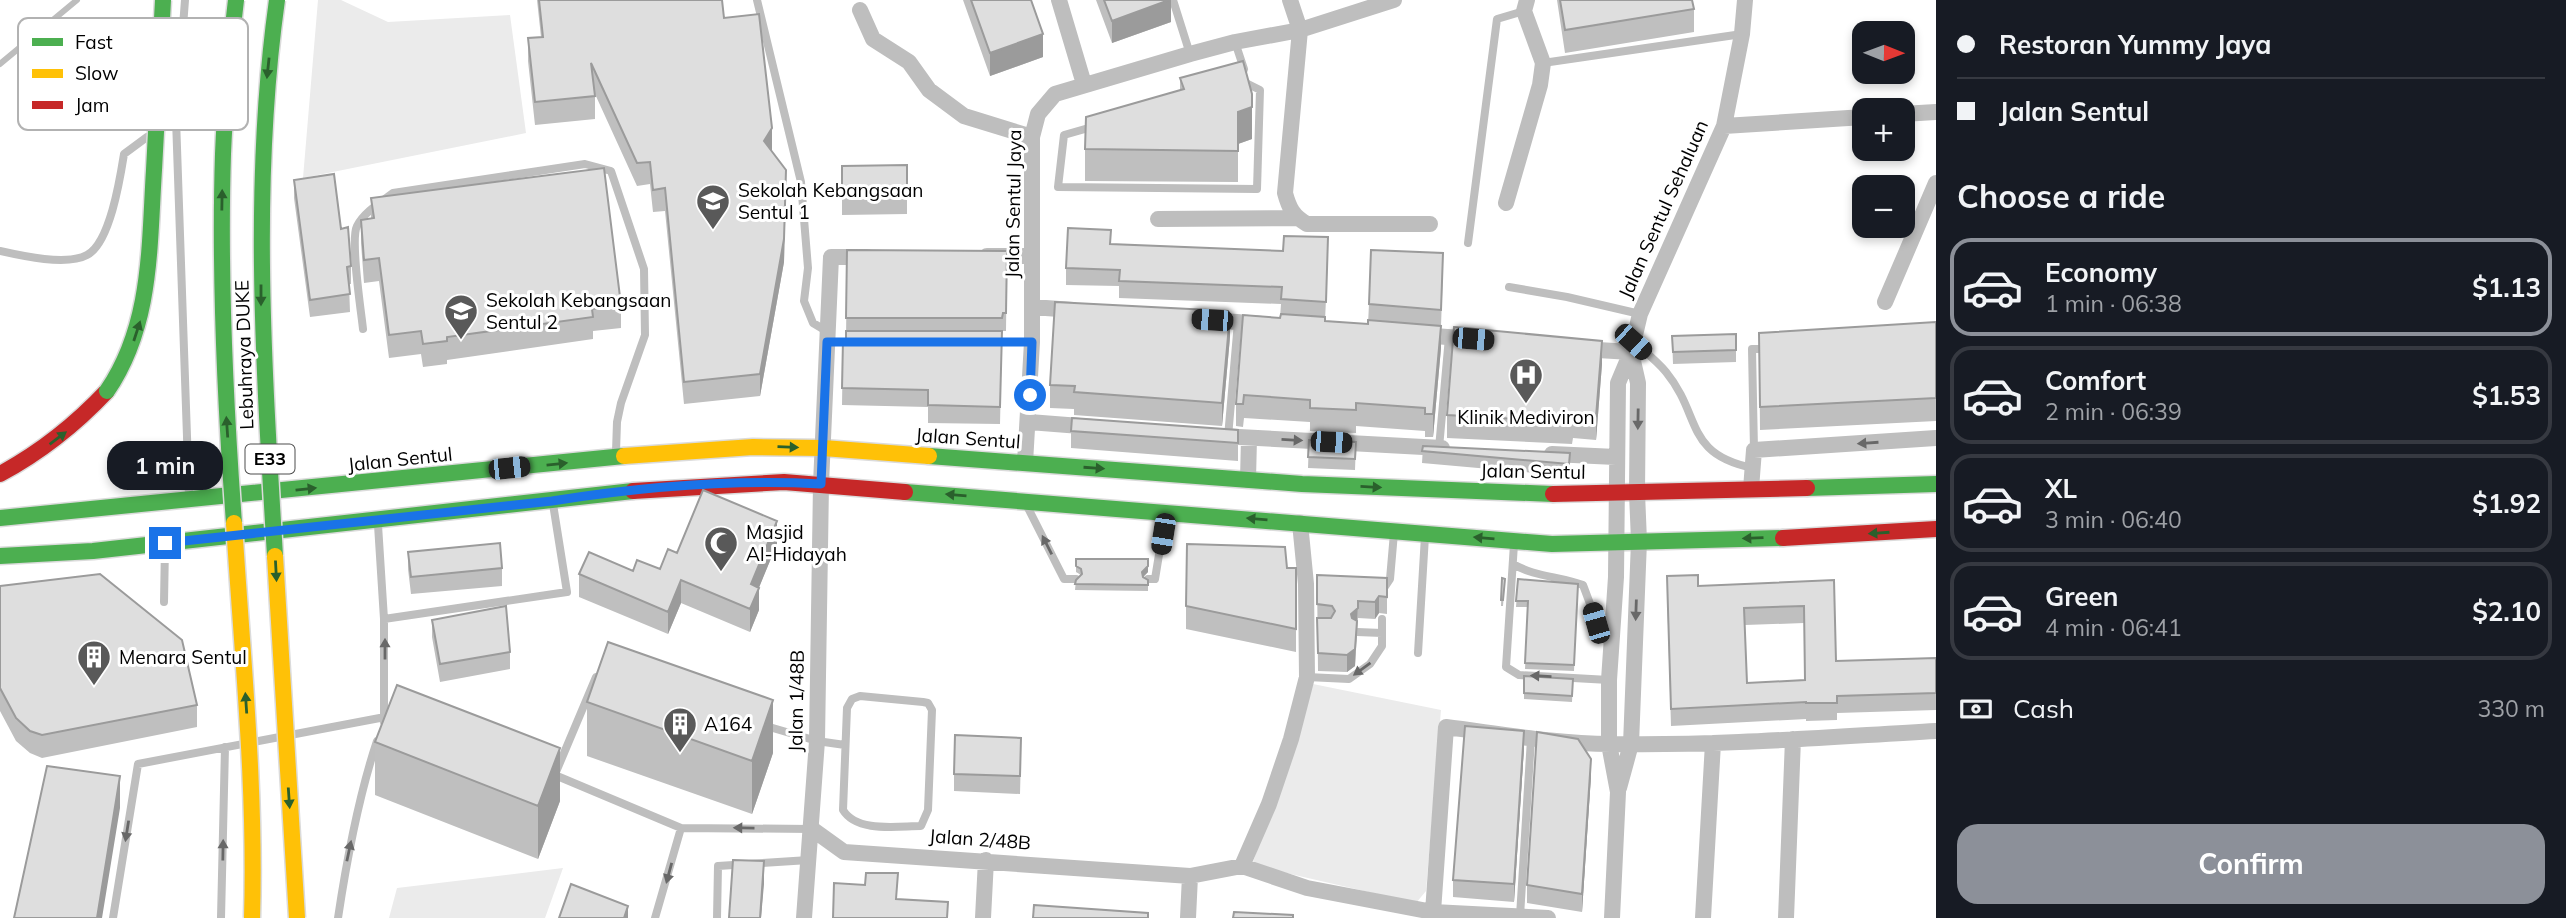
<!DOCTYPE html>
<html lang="en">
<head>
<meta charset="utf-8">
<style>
  :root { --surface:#171b24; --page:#20242c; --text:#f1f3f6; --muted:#9ea1a6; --line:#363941; --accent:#8c9099 }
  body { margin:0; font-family:Mulish,sans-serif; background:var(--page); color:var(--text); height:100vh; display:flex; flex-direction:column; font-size:26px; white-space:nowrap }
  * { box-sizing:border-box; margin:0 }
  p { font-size:23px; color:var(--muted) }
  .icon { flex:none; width:38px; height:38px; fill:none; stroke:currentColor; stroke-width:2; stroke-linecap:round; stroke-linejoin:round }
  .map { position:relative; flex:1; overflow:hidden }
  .drawer { display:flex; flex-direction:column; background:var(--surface); width:630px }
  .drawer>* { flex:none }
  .hud { display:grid; align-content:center; height:154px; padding:0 21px; background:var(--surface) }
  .needle { width:46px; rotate:91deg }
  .fabs { position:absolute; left:1852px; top:21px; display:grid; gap:14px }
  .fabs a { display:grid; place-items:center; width:63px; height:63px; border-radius:14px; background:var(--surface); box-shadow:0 4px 10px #0003; font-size:35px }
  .end { position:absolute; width:32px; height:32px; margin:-16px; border:9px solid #1a73e8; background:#fff; box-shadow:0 0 0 4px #fff }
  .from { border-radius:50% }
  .bubble { position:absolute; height:49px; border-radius:21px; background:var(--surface); box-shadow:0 4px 10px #0003; font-size:23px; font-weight:700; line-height:49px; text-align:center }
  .car { position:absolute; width:21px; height:42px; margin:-21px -10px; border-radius:9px; box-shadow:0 0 5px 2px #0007; background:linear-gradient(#222 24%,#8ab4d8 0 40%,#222 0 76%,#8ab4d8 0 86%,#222 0) }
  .hud b { display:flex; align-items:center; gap:24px; height:66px; font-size:26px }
  .hud b+b { border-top:2px solid var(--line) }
  .hud i { width:18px; height:18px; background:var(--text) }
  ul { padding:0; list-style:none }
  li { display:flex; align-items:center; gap:21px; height:98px; margin:0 14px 10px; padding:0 7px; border:4px solid var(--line); border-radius:21px }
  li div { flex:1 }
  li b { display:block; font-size:26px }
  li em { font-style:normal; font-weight:700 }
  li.on { border-color:var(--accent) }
  li>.icon { width:63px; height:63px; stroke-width:1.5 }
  h2 { padding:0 21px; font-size:32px; line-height:84px }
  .pay { display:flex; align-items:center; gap:18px; height:77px; padding:0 21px; font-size:26px }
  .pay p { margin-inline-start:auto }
  .cta { display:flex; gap:14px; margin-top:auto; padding:14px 21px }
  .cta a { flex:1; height:80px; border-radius:21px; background:var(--accent); color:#fff; font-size:28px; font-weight:700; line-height:80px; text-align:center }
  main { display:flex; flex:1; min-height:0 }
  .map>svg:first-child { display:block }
</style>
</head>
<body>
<main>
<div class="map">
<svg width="1936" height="918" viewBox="0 0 1936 918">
  <rect width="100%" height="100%" fill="#fff"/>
  <path fill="#ebebeb" d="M318 0H341L388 22 510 15 526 133 303 178Z
    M1313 684 1441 710 1426 891 1416 903 1252 865Z
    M563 868 545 918H389L397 888Z"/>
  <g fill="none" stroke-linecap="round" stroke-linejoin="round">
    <path stroke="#bdbdbd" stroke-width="6" d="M0 64 77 0"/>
    <g stroke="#dbdbdb" stroke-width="19">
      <path id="fast" d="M929 456 1302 484 1553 494
        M1807 488 1936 484
        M905 492 1552 544 1783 538
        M0 518 624 456
        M0 556 93 551 633 491"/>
    </g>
    <g stroke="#dbdbdb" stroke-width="19">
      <path id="slow" d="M624 456 753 447 823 448 929 456"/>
    </g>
    <g stroke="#dbdbdb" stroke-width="19">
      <path id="jam" d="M0 474C41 452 75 425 107 391
        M633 491 784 482 905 492
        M1553 494 1807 488
        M1783 538 1936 529"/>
    </g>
    <path stroke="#bebebe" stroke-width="8" d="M757 0 801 182 808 268 804 301 813 323 828 332
      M1173 0 1190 54
      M1235 42 1244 69
      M1543 63 1742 34
      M1246 83 1260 90 1257 189 1058 187 1064 135Z
      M176 119 189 494
      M173 121 176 119 185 0
      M1468 243 1497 19 1524 11
      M0 251C22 256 67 266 87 255 110 243 120 179 124 154L147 137
      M1509 287 1567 297 1640 314
      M363 329C361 310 350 240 357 226 364 212 381 202 393 193L585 164 611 171 644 269 645 335 621 403 617 422 616 452
      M827 342H854
      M993 342H1032
      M1634 342C1644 351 1657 361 1666 372 1702 416 1684 454 1753 468
      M1228 437 1238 322
      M1439 448 1449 337
      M1754 450 1752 349H1768
      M1028 508 1064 579H1076
      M378 525 384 619V722
      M1514 544 1506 667 1519 675 1609 680
      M1513 564C1535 577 1559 576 1583 585L1601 633 1610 645
      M1148 579H1155L1165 518
      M1380 587 1384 588 1390 579 1394 533
      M164 602 165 546
      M384 619 567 592 553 504
      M1357 632 1382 633
      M1418 653 1425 536
      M1307 677 1349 679 1370 664 1382 646V619
      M860 696 923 702 928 703 932 710 928 810 921 826C898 826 857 833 843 810L847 708 852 699Z
      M766 726 817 741 845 745
      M556 772 596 677 605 680
      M550 773 681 828 812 829
      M1520 916 1531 739
      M113 918 138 764 385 717 392 719
      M221 918 225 747
      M338 918C347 858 358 798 377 741
      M655 918 681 828
      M717 918 718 866 809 860"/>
    <path stroke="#bebebe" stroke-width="16" d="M1059 0 1084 84
      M1290 0 1300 30 1285 193C1289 208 1293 216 1307 224H1430
      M860 10 873 39 909 62 929 90 964 116 1032 137
      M1902 114 1936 112
      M1724 126 1864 117
      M1506 203 1540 85 1543 63 1524 11 1527 0
      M1158 219 1296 218
      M987 256H1032
      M1885 302 1936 183
      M1032 307 1073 310
      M1211 320 1262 324
      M1420 335 1475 339
      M1581 349 1631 352
      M1029 422 1093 427
      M1220 436 1442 448
      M1552 454 1616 457
      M1025 463 1032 342V137L1038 114 1055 94 1190 54 1235 42 1300 30 1394 0
      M1248 480 1249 438
      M1751 489 1754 450 1936 438
      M1619 788 1631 744 1639 541 1637 493 1638 383 1631 352
      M812 829 844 852 1190 876 1242 866 1269 804 1291 739 1307 677 1306 584 1300 523
      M1242 866 1307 888 1433 912 1548 918
      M804 918 817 741 821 484 831 257H867
      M983 918 986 860
      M1188 918 1190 876
      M1430 918 1433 912 1446 727C1501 734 1556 744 1611 744 1719 746 1828 737 1936 731
      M1612 918 1618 792 1609 744V680L1616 577 1618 383 1631 352 1640 314 1724 126 1742 34 1745 0
      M1703 918 1713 743
      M1786 918 1793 739"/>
    <use href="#fast" stroke="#4caf50" stroke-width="16"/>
    <use href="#slow" stroke="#ffc107" stroke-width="16"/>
    <use href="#jam" stroke="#c62828" stroke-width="16"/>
    <g stroke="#dbdbdb" stroke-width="19" stroke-linecap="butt">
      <path id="fast-bridge" d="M107 391C152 325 149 248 154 170 157 114 160 57 163 0
        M234 523C225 400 219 277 223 154 225 103 230 51 236 0
        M275 556C264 370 251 185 277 0"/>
    </g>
    <g stroke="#dbdbdb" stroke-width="19" stroke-linecap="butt">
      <path id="slow-bridge" d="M234 523C242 654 256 786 252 918
        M275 556 297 918"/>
    </g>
    <use href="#fast-bridge" stroke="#4caf50" stroke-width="16"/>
    <use href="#slow-bridge" stroke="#ffc107" stroke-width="16"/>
  </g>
  <path fill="#bfbfbf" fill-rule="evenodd" d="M537 0H722L724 18 786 193 784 262 760 396 684 404 665 211 653 212 650 184 637 186 595 94V119L535 125 528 61V38L541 37Z
    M963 0H1031L1043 57 990 76Z
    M1096 0H1171V22L1112 43Z
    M1557 0H1692L1694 9V32L1565 53Z
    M1180 78 1252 139 1238 144V182L1085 181V149L1180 90Z
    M907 165V214L842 215V166Z
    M294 180 341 229 351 266V284H349L350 312 310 317 294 198Z
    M371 198 621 305V328L593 331V339L447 360V364L423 367 421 354 389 358 379 281 364 283 361 243V220L371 218Z
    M1111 244 1328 254 1325 321 1368 324 1369 304 1443 270 1441 326V348L1433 437H1425V431L1356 426V433L1310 431V422L1244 418 1243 427 1236 426V404L1280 318 1281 304 1119 298V286L1066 285V268Z
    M847 250 1007 251 1006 331H1003L1002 335 1000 424 928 423V407L842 405 843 340H846Z
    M1936 322V421L1760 430 1759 333Z
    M1736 334V362L1673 364 1672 336Z
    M1230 337 1222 426 1074 415V409L1050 408V385Z
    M1602 364 1596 440 1573 438 1572 444 1447 438V415Z
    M1238 430V461L1071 448V431Z
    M1309 440 1356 442 1355 470 1308 468Z
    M1423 446 1570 453 1569 476 1422 463Z
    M777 544 759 587V610L750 632 681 603 668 634 579 597V574L660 569 677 553Z
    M408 552 502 568V586L411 594 408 569Z
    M1076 559H1148V572L1143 577 1148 585V591L1075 590 1076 580 1081 575 1076 572Z
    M1287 568H1296V652L1186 629V606Z
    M1317 575 1387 596V614L1379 613 1375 619 1358 618 1355 666 1347 672 1318 671Z
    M1502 578 1505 579 1503 606H1501Z
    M1518 579 1578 584 1574 671 1525 669 1528 607H1516Z
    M1834 580 1836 661 1936 658V710L1837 713V720L1806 721V719L1671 726 1667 593 1698 586ZM1804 623 1805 681 1747 683 1745 625Z
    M0 586 197 705V727L42 758 30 753 16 741 0 711Z
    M432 620 510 652V669L440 682 432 637Z
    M1524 676 1573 679 1572 702 1524 699Z
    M587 702 773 753 752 814 587 756Z
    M375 742 560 801 538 859 375 795Z
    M1524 748 1514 902 1453 897V880Z
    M1021 755 1020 794 954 791V774Z
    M1591 776 1582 912 1527 903V885Z"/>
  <path fill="#9b9b9b" d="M1169 0H1171V22L1112 43V21Z
    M1043 34V57L990 76V53Z
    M1252 94V139L1238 144V112Z
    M772 128V151L764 141Z
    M786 170 784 262 760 396V374Z
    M1230 314V337L1222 426V403Z
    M1441 326V348L1433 437V414Z
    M1602 341V364L1596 440V417Z
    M777 521V544L751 607V584Z
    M1148 566V572L1142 578V572Z
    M681 580V603L668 634V612Z
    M759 588V610L750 632V609Z
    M1379 596V613L1375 619V602Z
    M1358 601 1355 666 1347 672V655L1351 631V614Z
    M773 700V753L752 814V761Z
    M1524 731V748L1514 902V884Z
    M560 748V801L538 859V806Z
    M1591 759V776L1582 912V894Z
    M120 776V808L102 918H97Z
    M764 861V884L761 918H760Z
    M628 906V918H624Z"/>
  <path fill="#dedede" stroke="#9b9b9b" stroke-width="2" fill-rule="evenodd" d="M539 0H722L724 18 759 14 772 128 764 141 786 170 784 239 760 374 684 382 665 188 653 190 650 162 637 163 591 63 595 96 535 102 528 38 543 37Z
    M971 0H1031L1043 34 990 53Z
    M1104 0H1169L1112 21Z
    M1560 0H1692L1694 9 1565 30Z
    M1243 61 1252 94V107L1238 112V151L1085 149 1086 117 1184 89 1180 78Z
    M907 165V196L842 197V166Z
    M604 168 621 305 592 309 593 317 447 337V341L423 344 421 331 389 335 379 258 364 260 361 220 374 218 371 198Z
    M334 174 341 229 348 227 351 266 347 267 350 294 310 300 294 180Z
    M1068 228 1111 230 1110 244 1283 251 1284 236 1328 237 1326 302 1281 299 1282 287 1119 281 1120 270 1066 268Z
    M847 250 1007 251 1006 313H1003L1002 318H846Z
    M1371 250 1443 253 1441 310 1369 304Z
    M1055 302 1228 311 1230 314 1222 403 1074 392 1075 386 1050 385Z
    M1281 314 1325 317V321L1368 324V320L1441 326 1433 414H1425V408L1356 403V410L1310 408V400L1244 395 1243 404H1236L1243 315 1280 318Z
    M1936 322V398L1760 407 1759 333Z
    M1454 327 1602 341 1596 417 1573 415 1572 422 1447 415Z
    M846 331H1002L1000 407 928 405V390L842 388 843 340H846Z
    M1736 334V350L1673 352 1672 336Z
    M1072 418 1238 430V443L1071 431Z
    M1309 440 1356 442 1355 459 1308 457Z
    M1423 446 1570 453 1569 464 1422 451Z
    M703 490 777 521 751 584 759 588 750 609 681 580 668 612 579 574 589 552 633 571 637 560 660 569 668 549 677 553Z
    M500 543 502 568 411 577 408 552Z
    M1187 544 1285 547 1287 568H1296V629L1186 606Z
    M1076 559H1148V566L1142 572 1143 577 1148 580V585L1075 584 1076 580 1082 574 1081 569 1076 566Z
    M100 574 182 640 197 705 42 735 30 731 16 718 0 688V586Z
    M1317 575 1387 578V597L1379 596 1375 602 1358 601V608L1351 614 1352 618 1357 621 1355 649 1347 655 1318 653 1317 618H1331L1335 611 1332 606 1317 604Z
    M1698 575V586L1834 580 1836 661 1936 658V693L1837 696V703H1806V702L1671 709 1667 576ZM1804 606 1805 680 1747 683 1744 608Z
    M1502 578 1505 579 1503 600H1501Z
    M1518 579 1578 584 1574 665 1525 663 1528 601H1516Z
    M506 606 510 652 440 664 432 620Z
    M608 642 773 700 752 761 587 702Z
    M1524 676 1573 679 1572 696 1524 693Z
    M397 685 560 748 538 806 375 742Z
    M1465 726 1524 731 1514 884 1453 880Z
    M1537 732 1578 739 1591 759 1582 894 1527 885Z
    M955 735 1021 738 1020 776 954 774Z
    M47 766 120 776 97 918H14Z
    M733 860 764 861 760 918H729Z
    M866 873H898L896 899 948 902 947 918H833L834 883 865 885Z
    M571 884 628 906 624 918H559Z
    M1034 905 1148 913V918H1033Z
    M1234 912 1293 915V918H1233Z"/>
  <defs><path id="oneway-solid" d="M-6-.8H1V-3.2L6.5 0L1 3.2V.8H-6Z" transform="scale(1.75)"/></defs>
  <g fill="#2a602c">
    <use href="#oneway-solid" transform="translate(268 68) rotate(96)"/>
    <use href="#oneway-solid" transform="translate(222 200) rotate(-89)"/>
    <use href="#oneway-solid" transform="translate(261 295) rotate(90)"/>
    <use href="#oneway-solid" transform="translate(137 331) rotate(-72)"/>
    <use href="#oneway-solid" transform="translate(227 427) rotate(-94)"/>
    <use href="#oneway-solid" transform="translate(58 438) rotate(-37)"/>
    <use href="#oneway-solid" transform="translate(788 447) rotate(2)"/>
    <use href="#oneway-solid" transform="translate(557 464) rotate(-6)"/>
    <use href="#oneway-solid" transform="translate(1094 468) rotate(4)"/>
    <use href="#oneway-solid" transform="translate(1371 487) rotate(3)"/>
    <use href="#oneway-solid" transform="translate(306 489) rotate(-6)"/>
    <use href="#oneway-solid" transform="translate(956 495) rotate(-175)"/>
    <use href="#oneway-solid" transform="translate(1257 519) rotate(-175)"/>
    <use href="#oneway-solid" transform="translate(1879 533) rotate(176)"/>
    <use href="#oneway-solid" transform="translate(1484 538) rotate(-175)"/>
    <use href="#oneway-solid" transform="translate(1753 538) rotate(178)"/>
    <use href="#oneway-solid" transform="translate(276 571) rotate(87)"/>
    <use href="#oneway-solid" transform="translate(246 703) rotate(-94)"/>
    <use href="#oneway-solid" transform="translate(289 798) rotate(86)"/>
  </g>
  <g fill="#686868">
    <use href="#oneway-solid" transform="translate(1638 419) rotate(91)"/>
    <use href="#oneway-solid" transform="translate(1292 440) rotate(3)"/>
    <use href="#oneway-solid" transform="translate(1868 443) rotate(176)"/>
    <use href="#oneway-solid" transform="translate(1047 545) rotate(-117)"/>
    <use href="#oneway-solid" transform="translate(1636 610) rotate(92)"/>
    <use href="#oneway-solid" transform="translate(385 649) rotate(-90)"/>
    <use href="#oneway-solid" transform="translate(1362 669) rotate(144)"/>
    <use href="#oneway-solid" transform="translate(1541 676) rotate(-177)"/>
    <use href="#oneway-solid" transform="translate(744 828) rotate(-179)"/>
    <use href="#oneway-solid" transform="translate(127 831) rotate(99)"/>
    <use href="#oneway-solid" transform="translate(223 850) rotate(-89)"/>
    <use href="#oneway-solid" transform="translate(349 851) rotate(-78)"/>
    <use href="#oneway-solid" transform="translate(669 873) rotate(105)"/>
  </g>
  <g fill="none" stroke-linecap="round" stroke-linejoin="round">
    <path stroke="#1a73e8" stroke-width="9" d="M165 543 552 501C640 487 732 479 821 484L827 342H1032L1030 395"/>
  </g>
  <defs>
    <g id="school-pin" transform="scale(1.75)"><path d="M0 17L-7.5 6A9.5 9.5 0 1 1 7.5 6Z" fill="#595959" stroke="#fff"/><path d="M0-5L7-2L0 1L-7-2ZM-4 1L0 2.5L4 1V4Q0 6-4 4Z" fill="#fff"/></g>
    <g id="hospital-pin" transform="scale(1.75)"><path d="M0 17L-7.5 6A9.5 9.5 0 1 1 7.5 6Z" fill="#595959" stroke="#fff"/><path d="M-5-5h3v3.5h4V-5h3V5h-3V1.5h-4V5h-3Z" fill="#fff"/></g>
    <g id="mosque-pin" transform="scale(1.75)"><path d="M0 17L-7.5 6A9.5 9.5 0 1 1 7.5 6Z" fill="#595959" stroke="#fff"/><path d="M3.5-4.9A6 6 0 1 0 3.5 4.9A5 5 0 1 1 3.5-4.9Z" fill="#fff"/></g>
    <g id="building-pin" transform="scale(1.75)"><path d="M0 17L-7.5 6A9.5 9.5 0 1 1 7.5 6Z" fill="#595959" stroke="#fff"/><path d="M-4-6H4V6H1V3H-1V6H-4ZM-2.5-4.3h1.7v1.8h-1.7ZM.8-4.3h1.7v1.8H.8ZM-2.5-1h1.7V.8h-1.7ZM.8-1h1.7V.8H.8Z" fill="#fff"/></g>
  </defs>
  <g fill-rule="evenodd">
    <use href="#school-pin" x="713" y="201"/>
    <use href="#school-pin" x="461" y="311"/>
    <use href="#hospital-pin" x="1526" y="375"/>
    <use href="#mosque-pin" x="721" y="543"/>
    <use href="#building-pin" x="94" y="657"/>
    <use href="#building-pin" x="680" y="724"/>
  </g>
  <g text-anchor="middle" stroke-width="6" stroke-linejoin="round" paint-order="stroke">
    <rect fill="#fff" stroke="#4c4c4c" stroke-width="2" x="245.5" y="444.5" width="49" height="29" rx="5"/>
    <g font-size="18" font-weight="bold" fill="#000">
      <text x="270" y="465">E33</text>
    </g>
    <g font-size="19" fill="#000" stroke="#fff" text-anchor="start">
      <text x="738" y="197">Sekolah Kebangsaan<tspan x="738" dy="22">Sentul 1</tspan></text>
      <text x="486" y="307">Sekolah Kebangsaan<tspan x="486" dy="22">Sentul 2</tspan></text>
      <text x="1526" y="424" text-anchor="middle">Klinik Mediviron</text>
      <text x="746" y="539">Masjid<tspan x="746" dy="22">Al-Hidayah</tspan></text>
      <text x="119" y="664">Menara Sentul</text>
      <text x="704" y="731">A164</text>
    </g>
    <g font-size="19" fill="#000" stroke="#fff">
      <text transform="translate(1013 204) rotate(-89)" y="7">Jalan Sentul Jaya</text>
      <text transform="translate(1663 209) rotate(-66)" y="7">Jalan Sentul Sehaluan</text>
      <text transform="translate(244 355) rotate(-92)" y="7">Lebuhraya DUKE</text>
      <text transform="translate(968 438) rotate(4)" y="7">Jalan Sentul</text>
      <text transform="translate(400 459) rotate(-6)" y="7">Jalan Sentul</text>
      <text transform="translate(1533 471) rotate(1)" y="7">Jalan Sentul</text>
      <text transform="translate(796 701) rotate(-89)" y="7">Jalan 1/48B</text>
      <text transform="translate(980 839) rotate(4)" y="7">Jalan 2/48B</text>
    </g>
  </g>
  <rect x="18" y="18" width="230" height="112" rx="10" fill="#fff" stroke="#b2b2b2" stroke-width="2"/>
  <rect x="32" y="38" width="31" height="8" fill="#4caf50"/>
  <rect x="32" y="69" width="31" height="9" fill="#ffc107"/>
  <rect x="32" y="101" width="31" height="8" fill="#c62828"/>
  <g font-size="19" fill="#000">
    <text x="75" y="49">Fast</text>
    <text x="75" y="80">Slow</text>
    <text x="75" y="112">Jam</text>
  </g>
</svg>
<div class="fabs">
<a><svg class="needle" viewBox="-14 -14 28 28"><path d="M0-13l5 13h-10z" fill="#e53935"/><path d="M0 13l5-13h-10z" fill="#9ea1a6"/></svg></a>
<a>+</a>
<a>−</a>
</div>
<i class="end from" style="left:1030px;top:395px"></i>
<i class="end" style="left:165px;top:543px"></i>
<div class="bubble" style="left:107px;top:441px;width:116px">1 min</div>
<i class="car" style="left:1212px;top:320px;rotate:274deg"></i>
<i class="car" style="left:1473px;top:339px;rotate:95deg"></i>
<i class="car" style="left:1633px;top:342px;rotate:132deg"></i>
<i class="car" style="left:1331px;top:442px;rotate:93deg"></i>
<i class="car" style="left:509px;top:468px;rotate:84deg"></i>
<i class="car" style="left:1163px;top:534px;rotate:189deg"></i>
<i class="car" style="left:1596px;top:623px;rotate:344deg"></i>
</div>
<section class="drawer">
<div class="hud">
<b><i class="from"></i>Restoran Yummy Jaya</b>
<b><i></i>Jalan Sentul</b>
</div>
<h2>Choose a ride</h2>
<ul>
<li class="on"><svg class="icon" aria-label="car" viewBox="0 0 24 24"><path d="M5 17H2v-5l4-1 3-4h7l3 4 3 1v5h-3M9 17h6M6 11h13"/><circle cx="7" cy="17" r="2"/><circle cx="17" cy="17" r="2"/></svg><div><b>Economy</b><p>1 min · 06:38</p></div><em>$1.13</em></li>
<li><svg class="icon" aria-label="car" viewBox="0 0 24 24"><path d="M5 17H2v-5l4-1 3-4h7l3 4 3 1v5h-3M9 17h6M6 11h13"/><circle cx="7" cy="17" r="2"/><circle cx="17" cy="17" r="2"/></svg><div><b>Comfort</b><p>2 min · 06:39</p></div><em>$1.53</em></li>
<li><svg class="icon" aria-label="car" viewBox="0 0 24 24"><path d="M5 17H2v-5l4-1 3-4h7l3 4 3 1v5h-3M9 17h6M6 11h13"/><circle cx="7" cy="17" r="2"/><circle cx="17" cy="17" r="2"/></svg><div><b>XL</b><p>3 min · 06:40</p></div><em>$1.92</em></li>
<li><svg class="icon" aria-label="car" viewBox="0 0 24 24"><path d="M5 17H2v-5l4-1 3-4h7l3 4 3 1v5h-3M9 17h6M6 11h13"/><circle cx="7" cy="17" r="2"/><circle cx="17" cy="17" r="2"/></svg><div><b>Green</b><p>4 min · 06:41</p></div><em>$2.10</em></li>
</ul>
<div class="pay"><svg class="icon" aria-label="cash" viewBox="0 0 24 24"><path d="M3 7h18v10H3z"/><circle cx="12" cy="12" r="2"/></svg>Cash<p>330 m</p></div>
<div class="cta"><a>Confirm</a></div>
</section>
</main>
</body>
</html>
